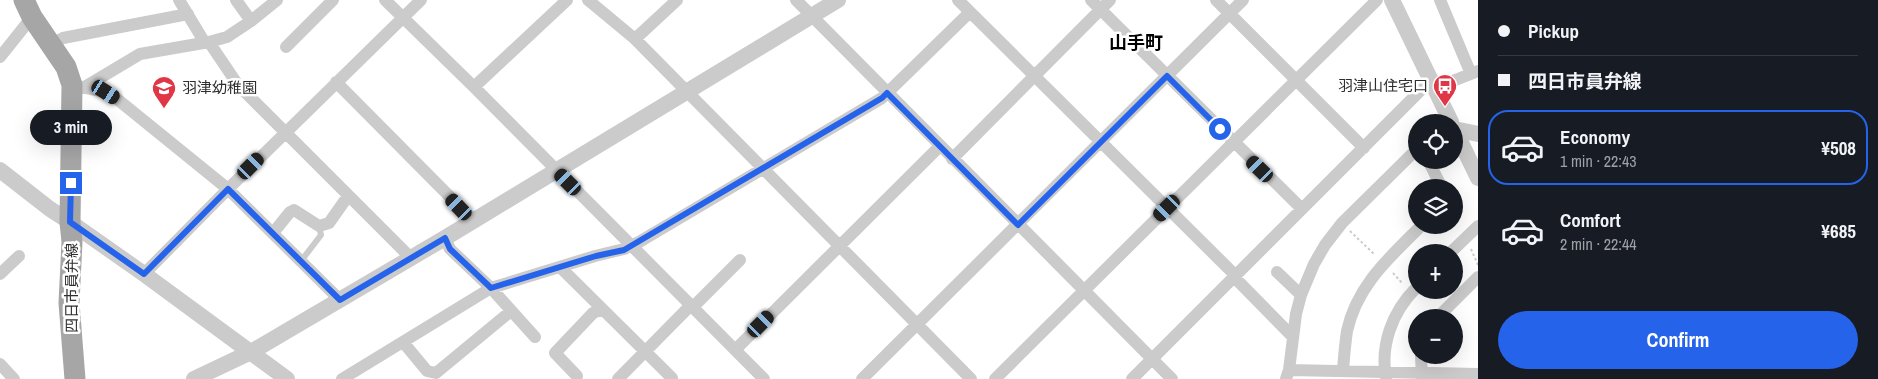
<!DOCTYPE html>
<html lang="en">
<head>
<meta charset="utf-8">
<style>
  :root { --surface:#171b24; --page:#242831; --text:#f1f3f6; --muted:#9ea1a6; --line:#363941; --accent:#2563eb }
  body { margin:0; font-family:"Archivo Narrow","Noto Sans JP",sans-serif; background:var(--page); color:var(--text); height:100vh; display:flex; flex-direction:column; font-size:19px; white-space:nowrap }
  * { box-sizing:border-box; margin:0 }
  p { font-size:16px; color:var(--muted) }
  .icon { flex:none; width:28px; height:28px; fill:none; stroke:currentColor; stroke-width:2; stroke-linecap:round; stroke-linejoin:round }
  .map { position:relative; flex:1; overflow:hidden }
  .details { display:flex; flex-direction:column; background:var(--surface); width:400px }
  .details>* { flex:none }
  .banner { display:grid; align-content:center; height:110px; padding:0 20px; background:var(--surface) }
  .fabs { position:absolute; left:1408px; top:114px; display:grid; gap:10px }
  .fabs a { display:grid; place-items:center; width:55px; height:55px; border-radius:50%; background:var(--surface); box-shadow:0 5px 20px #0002; font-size:25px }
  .end { position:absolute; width:22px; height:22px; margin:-11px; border:6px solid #2563eb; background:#fff; box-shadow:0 0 0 2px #fff }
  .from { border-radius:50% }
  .bubble { position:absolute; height:35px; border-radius:18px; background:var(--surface); box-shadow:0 5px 20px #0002; font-size:16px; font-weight:700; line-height:35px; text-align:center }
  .car { position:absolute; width:15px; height:30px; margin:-15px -8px; border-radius:6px; box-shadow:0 0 4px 1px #0007; background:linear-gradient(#222 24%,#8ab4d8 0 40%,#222 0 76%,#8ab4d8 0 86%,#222 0) }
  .banner b { display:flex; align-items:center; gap:18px; height:48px; font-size:19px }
  .banner b+b { border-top:1px solid var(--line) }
  .banner i { width:12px; height:12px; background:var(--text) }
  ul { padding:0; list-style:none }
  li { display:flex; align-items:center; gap:15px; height:75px; margin:0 10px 8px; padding:0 10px; border:2px solid transparent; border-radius:20px }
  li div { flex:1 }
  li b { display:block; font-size:19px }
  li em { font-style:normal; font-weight:700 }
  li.current { border-color:var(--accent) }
  li>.icon { width:45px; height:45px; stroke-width:1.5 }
  .action { display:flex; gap:10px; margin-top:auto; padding:10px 20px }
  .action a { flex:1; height:58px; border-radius:30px; background:var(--accent); color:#fff; font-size:20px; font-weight:700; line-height:58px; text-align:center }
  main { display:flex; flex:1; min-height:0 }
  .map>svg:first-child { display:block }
</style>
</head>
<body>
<main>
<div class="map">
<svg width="1478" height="379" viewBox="0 0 1478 379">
  <rect width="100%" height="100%" fill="#fff"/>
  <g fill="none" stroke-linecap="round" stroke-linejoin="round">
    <path stroke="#cbcbcb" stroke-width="2" stroke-dasharray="2.5 2.5" stroke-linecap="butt" d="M1350 231 1375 255
      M1471 249 1478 265
      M1393 273 1403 284"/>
    <path stroke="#cbcbcb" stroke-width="6" d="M301 261 321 235 319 226"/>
    <path stroke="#cbcbcb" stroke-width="12" d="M179 0 205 43
      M236 0 251 21
      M385 0 474 87 764 379
      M588 0 635 39 971 379
      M796 0 1172 379
      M958 0 1235 275
      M1091 0 1302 209
      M1216 0 1364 148
      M1440 0 1471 74
      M635 39 677 0
      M209 42 238 85 411 258
      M50 45 63 38 188 14
      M286 47 333 0
      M0 57 32 17
      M336 82 473 220
      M72 85 106 92 117 99 228 189 340 300
      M474 87 567 0
      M83 88 140 54 209 42 227 37 251 21 277 0
      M1435 88 1478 71
      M952 159 1110 0
      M1428 160 1442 188
      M273 233 290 212 294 210 319 226 329 223 348 196
      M445 238 450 249 491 288 535 337
      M1451 252 1478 226
      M560 267 672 378
      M1277 272 1301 295
      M0 274 19 256
      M144 274 228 189 421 0
      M1234 277 1292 336
      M693 307 740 260
      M1437 318 1478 277
      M403 342 427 371 436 373 511 311
      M735 350 940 146
      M1421 355 1422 379
      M0 364 14 379
      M1289 370 1478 374
      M1343 370C1344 357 1345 344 1347 331 1357 285 1390 257 1422 225
      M577 376 555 353 593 313 602 309
      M342 379 491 288 595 256 624 249 639 242 882 98 970 12
      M618 379 691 305
      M862 379 1243 0
      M995 379 1377 0
      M1132 379 1431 80
      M1286 379 1289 370 1296 314 1301 295 1314 264 1325 245 1342 223 1416 150
      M1386 379C1380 345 1392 312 1416 288"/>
    <path stroke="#cbcbcb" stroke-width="16" d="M1392 0 1451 122
      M1454 128 1478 178
      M1454 129 1478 134
      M0 170 50 209 70 222 144 274 287 379
      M194 379 251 352 445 238 838 0"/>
    <path stroke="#a6a6a6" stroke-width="21" d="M24 0 32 17 66 67 72 85 70 222 72 242 69 303 75 379"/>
  </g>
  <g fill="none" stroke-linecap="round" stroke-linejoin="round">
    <path stroke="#2563eb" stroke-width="6" d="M71 183 70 222 144 274 228 189 340 300 445 238 450 249 491 288 596 256 624 250 882 98 887 93 1018 225 1167 76 1220 129"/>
  </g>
  <defs>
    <g id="bus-pin" transform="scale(1.25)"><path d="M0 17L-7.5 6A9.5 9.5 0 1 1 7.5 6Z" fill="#e03646" stroke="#fff"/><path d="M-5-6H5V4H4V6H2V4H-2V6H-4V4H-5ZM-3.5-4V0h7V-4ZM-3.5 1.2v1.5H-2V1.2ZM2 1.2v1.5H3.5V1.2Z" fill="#fff"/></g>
    <g id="school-pin" transform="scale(1.25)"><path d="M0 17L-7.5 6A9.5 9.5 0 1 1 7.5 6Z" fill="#e03646" stroke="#fff"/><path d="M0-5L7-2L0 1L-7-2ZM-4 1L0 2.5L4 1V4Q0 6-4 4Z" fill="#fff"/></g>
  </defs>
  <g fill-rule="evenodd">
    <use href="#bus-pin" x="1445" y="86"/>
    <use href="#school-pin" x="164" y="88"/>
  </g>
  <g text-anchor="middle" stroke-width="5" stroke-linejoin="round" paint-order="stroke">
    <g font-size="15" fill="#2e2e2e" stroke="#fff" text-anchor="end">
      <text x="1428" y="91">羽津山住宅口</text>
      <text x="182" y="93" text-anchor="start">羽津幼稚園</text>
    </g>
    <g font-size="15" fill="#2e2e2e" stroke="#fff">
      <text transform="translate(72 288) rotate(-90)" y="5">四日市員弁線</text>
    </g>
    <g font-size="18" font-weight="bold" fill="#000" stroke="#fff">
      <text x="1136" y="49">山手町</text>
    </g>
  </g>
</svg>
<div class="fabs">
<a><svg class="icon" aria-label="locate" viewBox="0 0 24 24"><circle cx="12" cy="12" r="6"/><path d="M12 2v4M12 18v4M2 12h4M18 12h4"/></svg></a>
<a><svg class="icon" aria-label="layers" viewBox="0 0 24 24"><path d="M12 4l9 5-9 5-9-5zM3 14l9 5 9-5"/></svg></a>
<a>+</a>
<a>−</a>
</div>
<i class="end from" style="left:1220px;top:129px"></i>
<i class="end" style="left:71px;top:183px"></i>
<div class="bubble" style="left:30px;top:110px;width:82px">3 min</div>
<i class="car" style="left:106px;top:92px;rotate:123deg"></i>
<i class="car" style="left:251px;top:166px;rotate:45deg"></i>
<i class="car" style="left:1260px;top:169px;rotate:314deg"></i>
<i class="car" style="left:568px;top:182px;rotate:315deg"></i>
<i class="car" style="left:459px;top:207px;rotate:316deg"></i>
<i class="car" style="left:1167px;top:208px;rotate:225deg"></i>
<i class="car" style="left:761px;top:324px;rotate:45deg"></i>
</div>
<section class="details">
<div class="banner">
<b><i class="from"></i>Pickup</b>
<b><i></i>四日市員弁線</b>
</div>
<ul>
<li class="current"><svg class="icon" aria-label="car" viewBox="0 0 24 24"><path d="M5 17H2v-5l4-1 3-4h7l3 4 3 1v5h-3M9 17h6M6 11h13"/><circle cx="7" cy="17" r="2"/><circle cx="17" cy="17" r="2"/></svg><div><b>Economy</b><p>1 min · 22:43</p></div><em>¥508</em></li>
<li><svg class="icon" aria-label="car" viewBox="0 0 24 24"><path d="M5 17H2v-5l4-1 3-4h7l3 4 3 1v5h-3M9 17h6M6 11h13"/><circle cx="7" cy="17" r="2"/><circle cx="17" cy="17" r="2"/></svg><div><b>Comfort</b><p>2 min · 22:44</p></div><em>¥685</em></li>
</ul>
<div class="action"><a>Confirm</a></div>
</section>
</main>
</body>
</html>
